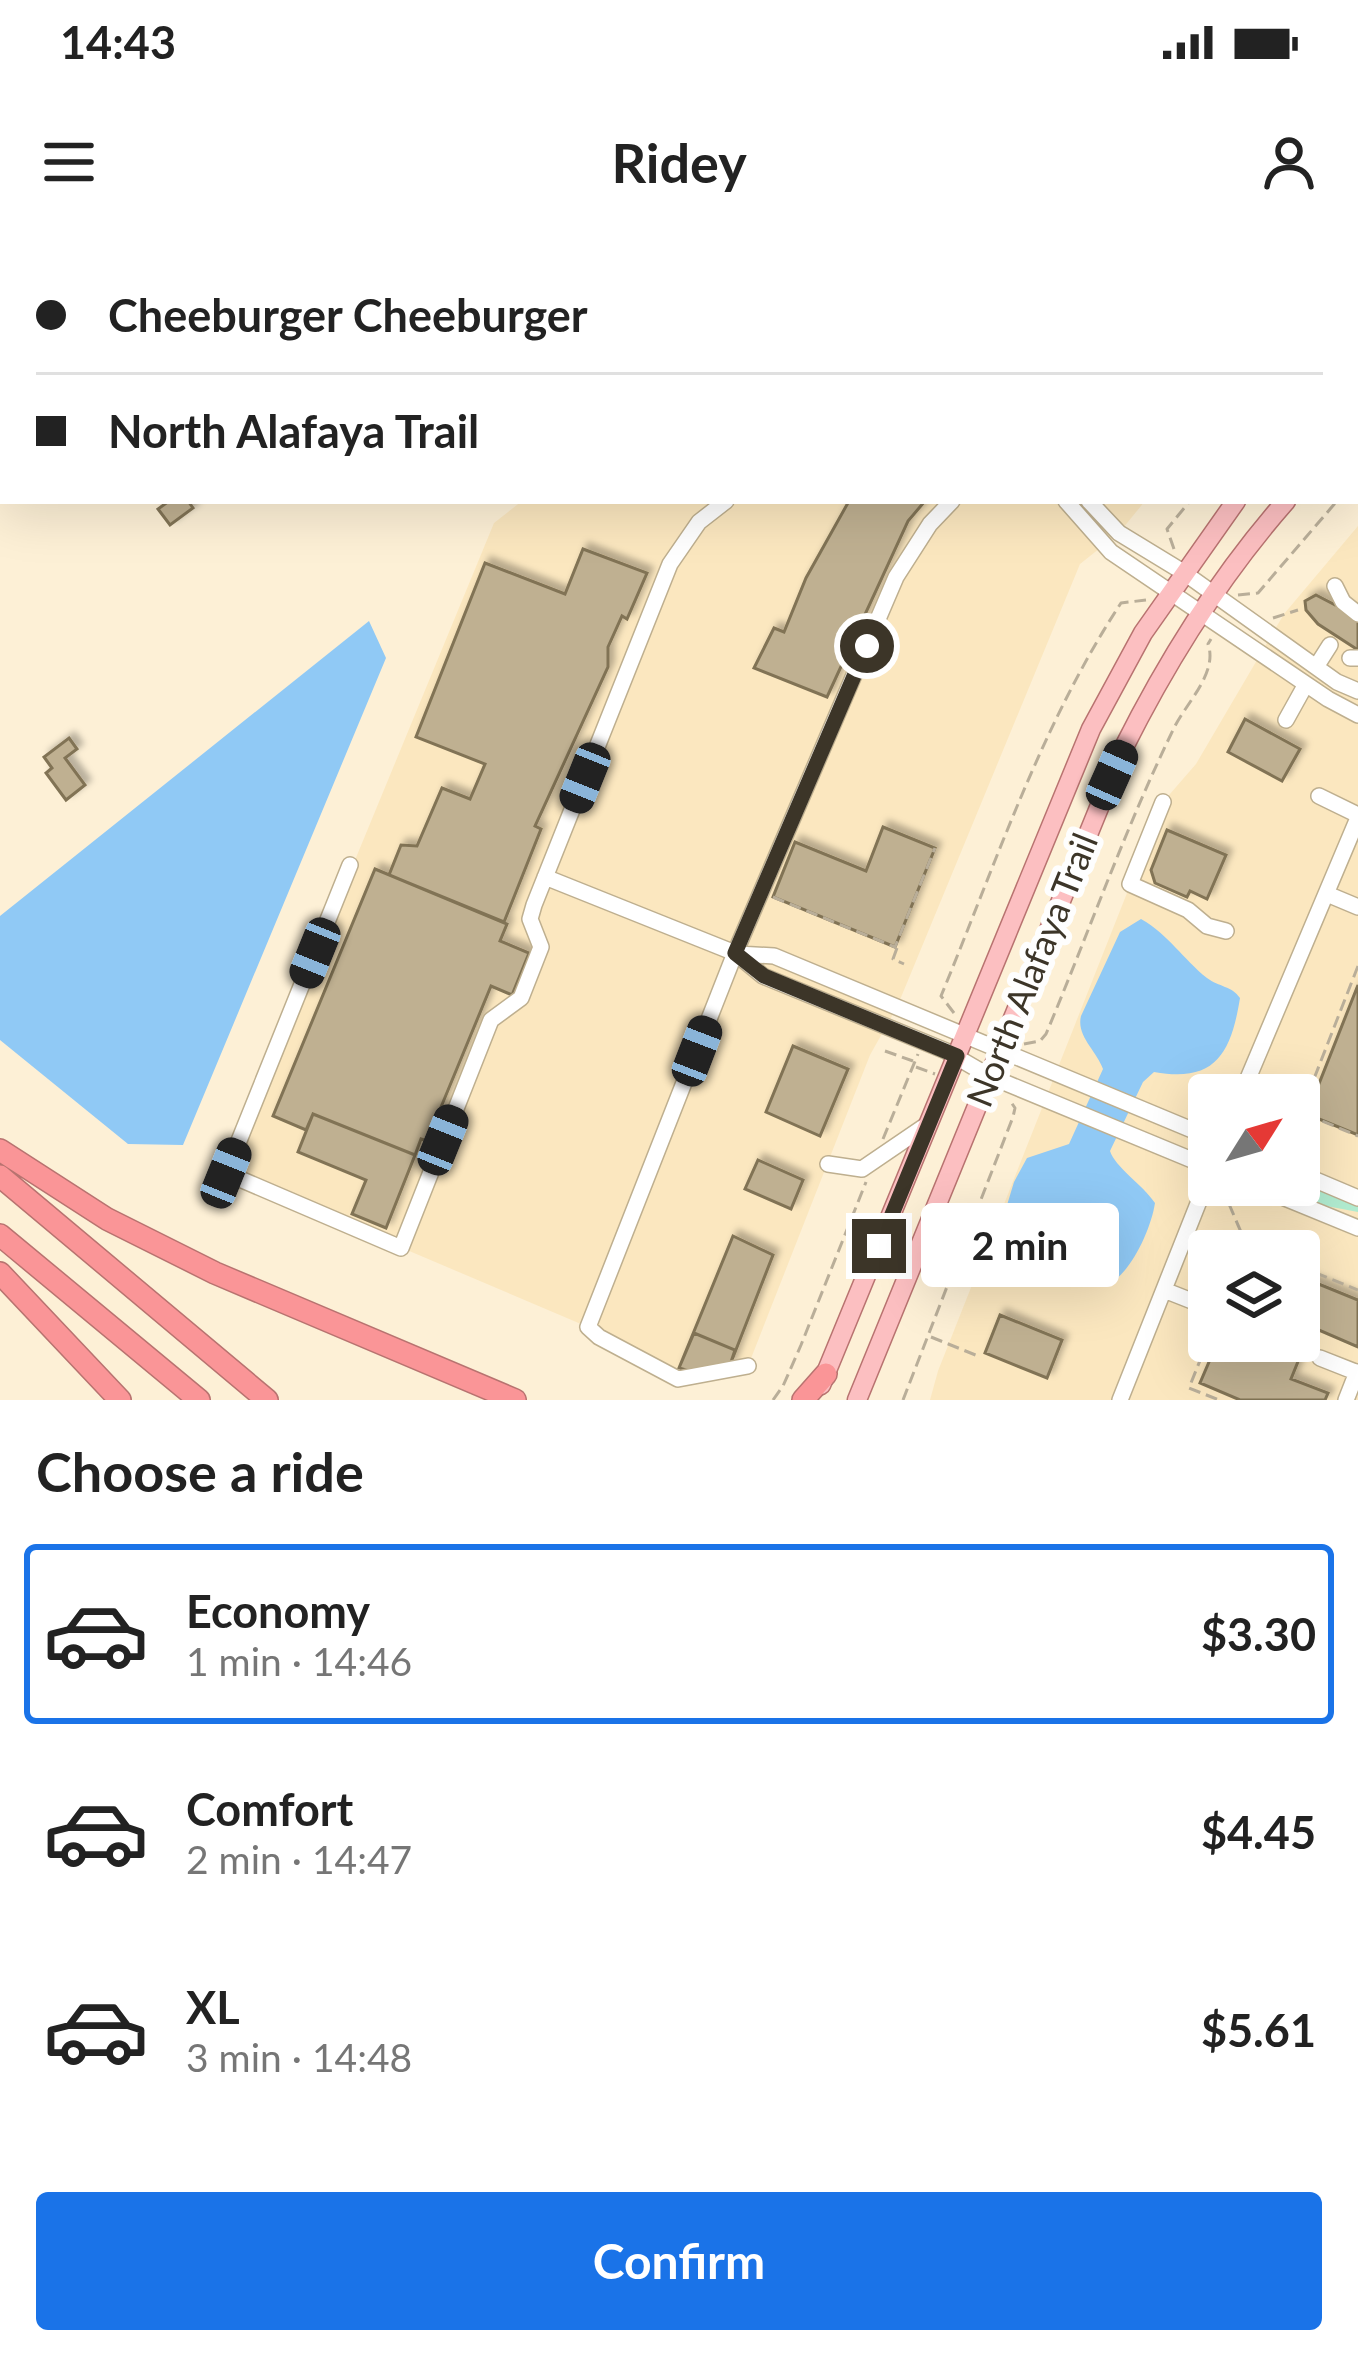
<!DOCTYPE html>
<html lang="en">
<head>
<meta charset="utf-8">
<style>
  :root { --surface:#fff; --page:#f6f6f6; --text:#222; --muted:#767676; --line:#e0e0e0; --accent:#1a73e8 }
  body { margin:0; font-family:Lato,sans-serif; background:var(--page); color:var(--text); height:100vh; display:flex; flex-direction:column; font-size:45px; white-space:nowrap }
  * { box-sizing:border-box; margin:0 }
  p { font-size:39px; color:var(--muted) }
  .icon { flex:none; width:66px; height:66px; fill:none; stroke:currentColor; stroke-width:2; stroke-linecap:round; stroke-linejoin:round }
  .map { position:relative; height:1160px; overflow:hidden }
  .sheet { display:flex; flex-direction:column; background:var(--surface); flex:1 }
  .sheet>* { flex:none }
  .guide { position:absolute; left:0px; top:0px; width:1359px; height:264px; box-shadow:0 12px 48px #0002; display:grid; align-content:center; height:264px; padding:0 36px; background:var(--surface) }
  .needle { width:78px; rotate:53deg }
  .controls { position:absolute; left:1188px; top:834px; display:grid; gap:24px }
  .controls a { display:grid; place-items:center; width:132px; height:132px; border-radius:12px; background:var(--surface); box-shadow:0 12px 48px #0002; font-size:60px }
  .end { position:absolute; width:54px; height:54px; margin:-27px; border:15px solid #3c3528; background:#fff; box-shadow:0 0 0 6px #fff }
  .from { border-radius:50% }
  .bubble { position:absolute; height:84px; border-radius:12px; background:var(--surface); box-shadow:0 12px 48px #0002; font-size:39px; font-weight:700; line-height:84px; text-align:center }
  .car { position:absolute; width:36px; height:72px; margin:-36px -18px; border-radius:15px; box-shadow:0 0 9px 3px #0007; background:linear-gradient(#222 24%,#8ab4d8 0 40%,#222 0 76%,#8ab4d8 0 86%,#222 0) }
  .guide b { display:flex; align-items:center; gap:42px; height:114px; font-size:45px }
  .guide b+b { border-top:3px solid var(--line) }
  .guide i { width:30px; height:30px; background:var(--text) }
  ul { padding:0; list-style:none }
  li { display:flex; align-items:center; gap:36px; height:180px; margin:0 24px 18px; padding:0 12px; border:6px solid transparent; border-radius:12px }
  li div { flex:1 }
  li b { display:block; font-size:45px }
  li em { font-style:normal; font-weight:700 }
  li.active { border-color:var(--accent) }
  li>.icon { width:108px; height:108px; stroke-width:1.5 }
  h2 { padding:0 36px; font-size:54px; line-height:144px }
  .button { display:flex; gap:24px; margin-top:auto; padding:24px 36px }
  .button a { flex:1; height:138px; border-radius:12px; background:var(--accent); color:#fff; font-size:48px; font-weight:700; line-height:138px; text-align:center }
  .status { display:flex; justify-content:space-between; align-items:center; height:84px; padding:0 60px; background:var(--surface); direction:ltr }
  .status svg { height:33px; fill:currentColor }
  header { display:flex; justify-content:space-between; align-items:center; height:156px; padding:0 36px; background:var(--surface); font-size:54px; font-weight:700 }
  .map>svg:first-child { display:block }
</style>
</head>
<body>
<div class="status"><b>14:43</b><svg viewBox="0 0 49 12"><path d="M0 12V9h3v3zM5 12V6h3v6zM10 12V3h3v9zM15 12V0h3v12zM26 1h20v11H26zM47 4h2v5h-2z"/></svg></div>
<header><svg class="icon" aria-label="menu" viewBox="0 0 24 24"><path d="M4 6h16M4 12h16M4 18h16"/></svg>Ridey<svg class="icon" aria-label="person" viewBox="0 0 24 24"><circle cx="12" cy="8" r="4"/><path d="M4 21q1-7 8-7t8 7"/></svg></header>
<div class="map">
<svg width="1358" height="1160" viewBox="0 0 1358 1160">
  <defs>
    <filter id="shadow"><feDropShadow dx="5.5" dy="-5.5" stdDeviation="3" flood-color="#0004"/></filter>
  </defs>
  <rect width="100%" height="100%" fill="#fdf0d6"/>
  <path fill="#fbe7bf" fill-rule="evenodd" d="M853 0H1358V46L1356 3H849Z
    M522 261H1145L1119 293 1080 324 897 767 870 815 748 1126 678 1139 588 1087 226 933 494 283Z
    M1358 286V1160H930L938 1131 1163 562 1196 524 1284 374ZM1209 855H1299V945H1209ZM1209 1011H1299V1101H1209Z"/>
  <path fill="#b1ecd0" d="M1299 942 1358 966V972L1321 965 1273 945Z"/>
  <path fill="#90c9f5" d="M369 381 386 418 183 905 128 904 0 800V676Z
    M1141 679C1169 695 1183 719 1207 738 1219 747 1232 746 1240 758 1231 814 1215 843 1154 832L1143 842 1110 911C1115 927 1142 944 1155 963 1151 989 1131 1034 1107 1045L1073 1034 1009 1036 994 1008 1014 942 1027 918 1069 904 1103 829C1097 811 1076 796 1081 776L1120 692Z"/>
  <path fill="#bfb091" stroke="#817355" stroke-width="3" filter="url(#shadow)" d="M933 0H1037L929 3Z
    M169 261H188L193 268 170 285 158 269Z
    M849 261H925L908 281 827 457 754 428 774 388 784 392 806 338Z
    M583 309 647 333 627 379 622 376 608 407V427L535 586 541 589 504 682 389 635 401 605 417 606 442 548 470 559 485 524 416 497 485 323 565 354Z
    M1316 355 1358 377V410L1318 384 1306 370 1305 361Z
    M1245 479 1300 509 1282 541 1228 512Z
    M69 498 77 509 65 518 85 545 66 560 46 533 52 528 44 517Z
    M883 587 935 608 895 707 773 657 795 602 866 631Z
    M1167 590 1226 615 1207 659 1190 651 1187 657 1155 643 1151 630Z
    M375 629 507 684 500 701 529 713 512 755 491 746 427 901 421 899 415 915 313 874 306 890 273 876Z
    M1358 745V895L1319 879 1311 864Z
    M793 806 848 829 820 896 766 872Z
    M313 874 415 915 386 988 352 974 366 940 298 912Z
    M758 920 803 940 791 969 745 949Z
    M733 996 773 1015 730 1125 693 1132 679 1128Z
    M1299 1036 1358 1060V1107L1312 1087 1291 1139 1328 1153 1325 1160H1240L1200 1143 1218 1101H1299Z
    M1000 1075 1062 1100 1047 1138 985 1113Z
    M694 1093 735 1110 730 1125 693 1132 679 1128Z"/>
  <g fill="none" stroke-linecap="round" stroke-linejoin="round">
    <g stroke="#beaf8f" stroke-width="18">
      <path id="minor" d="M876 0 878 3
        M143 3 147 0
        M849 3 853 0
        M899 3 902 0
        M1058 3 1062 0
        M1263 3 1265 0
        M0 111 3 109
        M1356 122 1358 124
        M1066 261 1111 312 1328 459 1358 475
        M1089 261 1119 293 1183 332 1337 442 1358 451
        M1335 346 1343 362 1358 374
        M1350 418H1358
        M1316 427 1330 405
        M1286 480 1306 444
        M1319 556 1358 575
        M1163 562 1130 644 1188 670 1207 686 1226 691
        M350 625 226 933 401 1008 491 780 521 758 541 707 530 679 534 665 670 324 699 282 726 261
        M545 637 735 713 763 736 946 811 989 836 1209 927
        M1327 654 1358 667
        M738 714 774 716 1209 897
        M1241 855 1358 578
        M828 924 862 929 928 884
        M1299 933 1358 958
        M1253 945 1358 988
        M1164 1050 1197 1063
        M1320 1118 1358 1133
        M748 1126 678 1139 599 1097 588 1087 735 713 896 337 930 284 952 261
        M1120 1160 1209 936
        M1346 1160 1357 1132"/>
    </g>
    <g stroke="#b87370" stroke-width="21">
      <path id="major" d="M1356 140 1358 138
        M1356 190 1358 188
        M821 1145 1091 489 1143 393 1236 261
        M857 1160 1123 509C1168 419 1220 336 1286 261"/>
    </g>
    <g stroke="#b87370" stroke-width="24">
      <path id="highway" d="M0 910 107 979 215 1033 515 1160
        M0 936 267 1160
        M0 995 199 1160
        M0 1033 120 1160
        M803 1160 826 1134"/>
    </g>
    <path stroke="#b9ae99" stroke-width="3" stroke-dasharray="12 6" stroke-linecap="butt" d="M1356 92 1358 90
      M1356 243 1358 241
      M1174 309 1167 289 1190 261
      M1238 355 1258 353 1337 261
      M1273 378 1298 370
      M773 657 895 707 935 608
      M897 708 893 719 904 724
      M1358 726 1301 872 1358 896
      M954 773 941 756C996 623 1042 483 1121 363L1146 360
      M1024 804 1040 801 1046 794C1089 692 1126 586 1175 486 1188 461 1218 432 1208 404L1211 399
      M885 811 913 821
      M916 827 935 834
      M883 899 918 814
      M1229 964 1247 1006
      M1245 1011 1247 1006 1260 1011
      M1299 1026 1358 1050
      M931 1097 978 1116
      M1209 1098 1189 1148 1219 1160
      M773 1160 783 1146 801 1105 866 942
      M903 1160 1013 877 1015 868 1011 862"/>
    <use href="#minor" stroke="#fff" stroke-width="15"/>
    <use href="#major" stroke="#fcbfc1" stroke-width="18"/>
    <use href="#highway" stroke="#fa9597" stroke-width="21"/>
  </g>
  <g fill="none" stroke-linecap="round" stroke-linejoin="round">
    <path stroke="#3c3528" stroke-width="15" d="M867 406 735 713 764 736 957 816 879 1006"/>
  </g>
  <g text-anchor="middle" stroke-width="12" stroke-linejoin="round" paint-order="stroke">
    <g font-size="36" fill="#3c3528" stroke="#fefefe">
      <text transform="translate(1032 730) rotate(-68)" y="13">North Alafaya Trail</text>
    </g>
  </g>
</svg>
<div class="controls">
<a><svg class="needle" viewBox="-14 -14 28 28"><path d="M0-13l5 13h-10z" fill="#e53935"/><path d="M0 13l5-13h-10z" fill="#767676"/></svg></a>
<a><svg class="icon" aria-label="layers" viewBox="0 0 24 24"><path d="M12 4l9 5-9 5-9-5zM3 14l9 5 9-5"/></svg></a>
</div>
<i class="end from" style="left:867px;top:406px"></i>
<i class="end" style="left:879px;top:1006px"></i>
<div class="bubble" style="left:921px;top:963px;width:198px">2 min</div>
<i class="car" style="left:1112px;top:535px;rotate:24deg"></i>
<i class="car" style="left:585px;top:538px;rotate:202deg"></i>
<i class="car" style="left:315px;top:713px;rotate:202deg"></i>
<i class="car" style="left:697px;top:811px;rotate:21deg"></i>
<i class="car" style="left:443px;top:900px;rotate:22deg"></i>
<i class="car" style="left:226px;top:933px;rotate:22deg"></i>
<div class="guide">
<b><i class="from"></i>Cheeburger Cheeburger</b>
<b><i></i>North Alafaya Trail</b>
</div>
</div>
<section class="sheet">
<h2>Choose a ride</h2>
<ul>
<li class="active"><svg class="icon" aria-label="car" viewBox="0 0 24 24"><path d="M5 17H2v-5l4-1 3-4h7l3 4 3 1v5h-3M9 17h6M6 11h13"/><circle cx="7" cy="17" r="2"/><circle cx="17" cy="17" r="2"/></svg><div><b>Economy</b><p>1 min · 14:46</p></div><em>$3.30</em></li>
<li><svg class="icon" aria-label="car" viewBox="0 0 24 24"><path d="M5 17H2v-5l4-1 3-4h7l3 4 3 1v5h-3M9 17h6M6 11h13"/><circle cx="7" cy="17" r="2"/><circle cx="17" cy="17" r="2"/></svg><div><b>Comfort</b><p>2 min · 14:47</p></div><em>$4.45</em></li>
<li><svg class="icon" aria-label="car" viewBox="0 0 24 24"><path d="M5 17H2v-5l4-1 3-4h7l3 4 3 1v5h-3M9 17h6M6 11h13"/><circle cx="7" cy="17" r="2"/><circle cx="17" cy="17" r="2"/></svg><div><b>XL</b><p>3 min · 14:48</p></div><em>$5.61</em></li>
</ul>
<div class="button"><a>Confirm</a></div>
</section>
</body>
</html>
